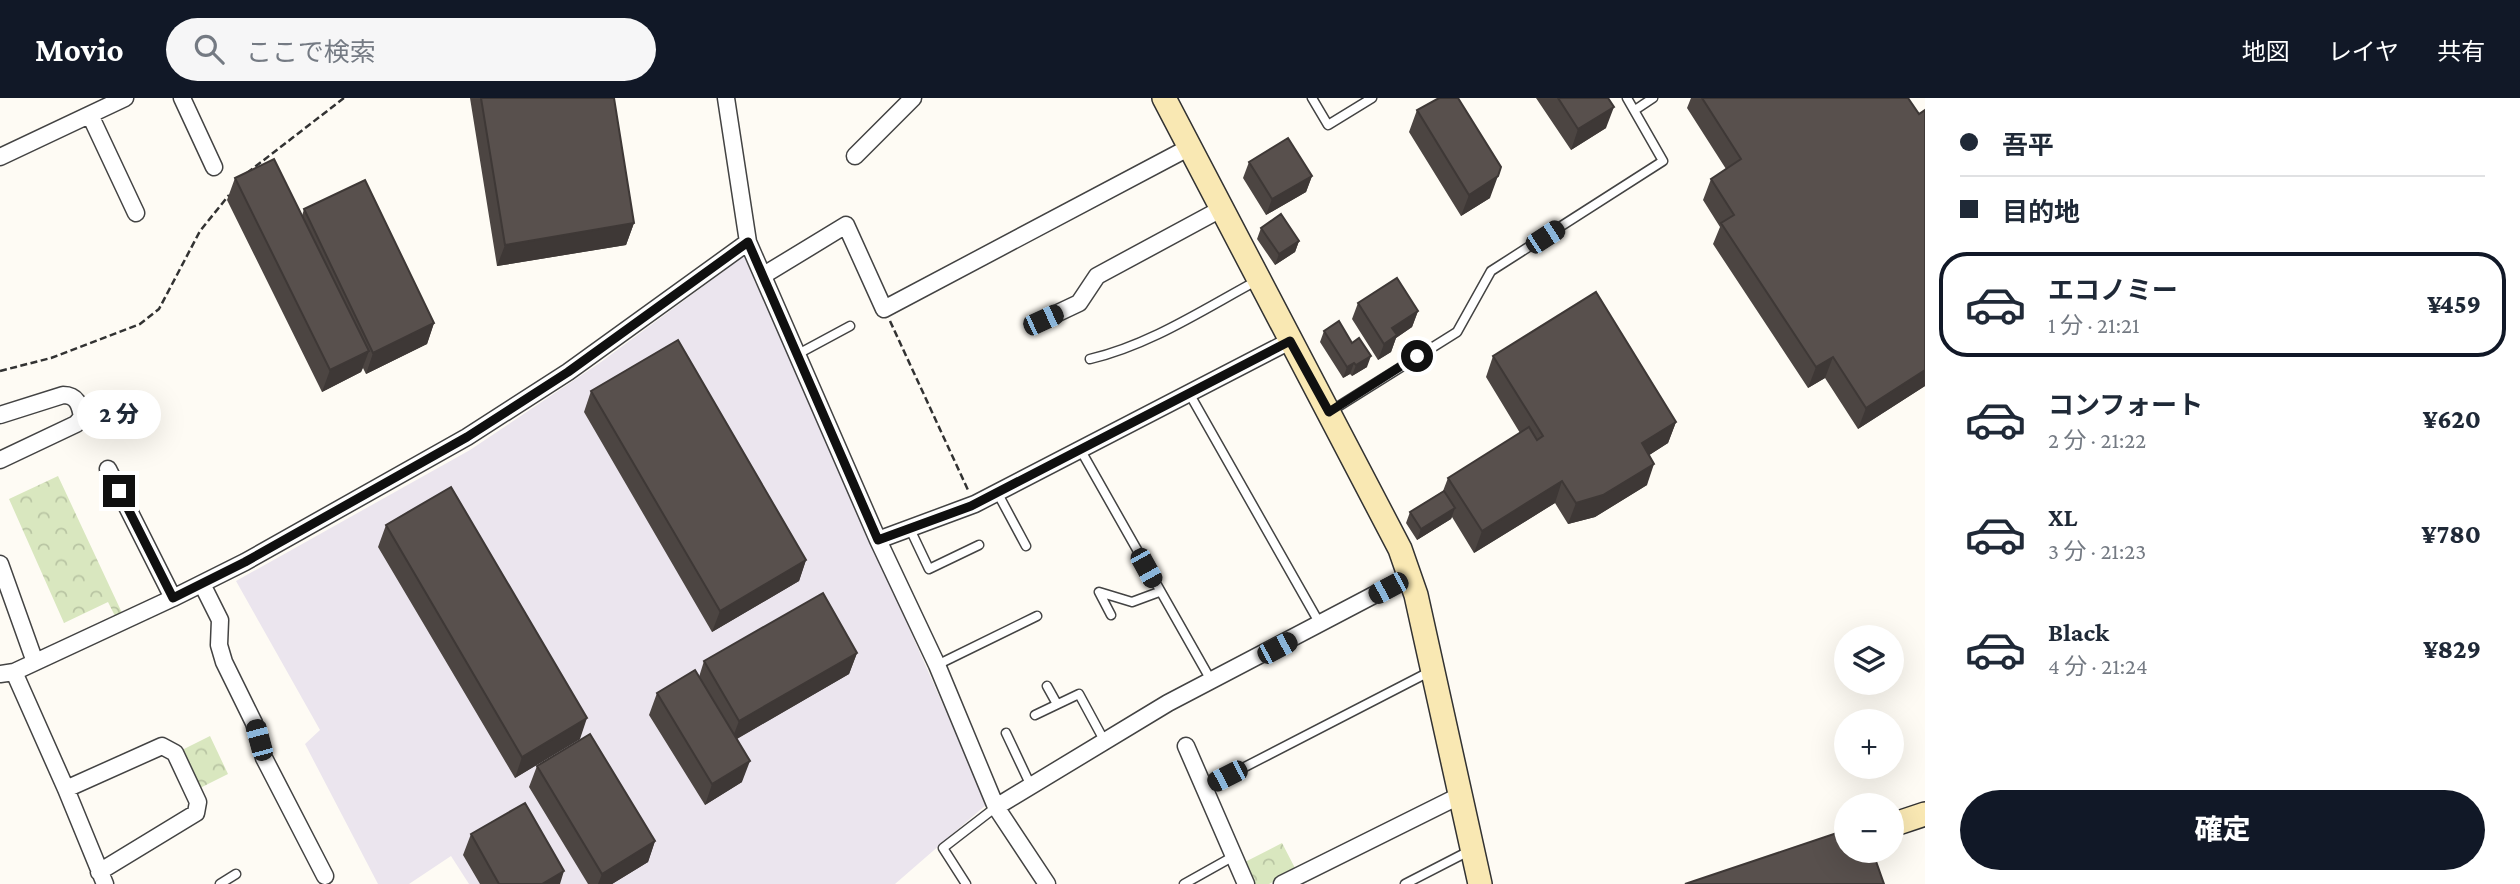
<!DOCTYPE html>
<html lang="ja">
<head>
<meta charset="utf-8">
<style>
  :root { --surface:#fff; --page:#f6f6f7; --text:#1f2937; --muted:#747a83; --line:#e0e1e3; --accent:#111827 }
  body { margin:0; font-family:"Crimson Pro","Noto Sans JP",serif; background:var(--page); color:var(--text); height:100vh; display:flex; flex-direction:column; font-size:26px; white-space:nowrap }
  * { box-sizing:border-box; margin:0 }
  p { font-size:23px; color:var(--muted) }
  .icon { flex:none; width:38px; height:38px; fill:none; stroke:currentColor; stroke-width:2; stroke-linecap:round; stroke-linejoin:round }
  .map { position:relative; flex:1; overflow:hidden }
  .details { display:flex; flex-direction:column; background:var(--surface); width:595px }
  .details>* { flex:none }
  .guide { display:grid; align-content:center; height:154px; padding:0 35px; background:var(--surface) }
  .fabs { position:absolute; left:1834px; top:527px; display:grid; gap:14px }
  .fabs a { display:grid; place-items:center; width:70px; height:70px; border-radius:50%; background:var(--surface); box-shadow:0 7px 28px #0002; font-size:35px }
  .end { position:absolute; width:32px; height:32px; margin:-16px; border:9px solid #101010; background:#fff; box-shadow:0 0 0 4px #fff }
  .from { border-radius:50% }
  .bubble { position:absolute; height:49px; border-radius:24px; background:var(--surface); box-shadow:0 7px 28px #0002; font-size:23px; font-weight:800; line-height:49px; text-align:center }
  .car { position:absolute; width:21px; height:42px; margin:-21px -10px; border-radius:9px; box-shadow:0 0 5px 2px #0007; background:linear-gradient(#222 24%,#8ab4d8 0 40%,#222 0 76%,#8ab4d8 0 86%,#222 0) }
  .guide b { display:flex; align-items:center; gap:24px; height:66px; font-size:26px }
  .guide b+b { border-top:2px solid var(--line) }
  .guide i { width:18px; height:18px; background:var(--text) }
  ul { padding:0; list-style:none }
  li { display:flex; align-items:center; gap:21px; height:105px; margin:0 14px 10px; padding:0 21px; border:4px solid transparent; border-radius:28px }
  li div { flex:1 }
  li b { display:block; font-size:26px }
  li em { font-style:normal; font-weight:800 }
  li.on { border-color:var(--accent) }
  li>.icon { width:63px; height:63px; stroke-width:1.5 }
  .action { display:flex; gap:14px; margin-top:auto; padding:14px 35px }
  .action a { flex:1; height:80px; border-radius:42px; background:var(--accent); color:#fff; font-size:28px; font-weight:800; line-height:80px; text-align:center }
  header { display:flex; align-items:center; gap:42px; box-sizing:border-box; height:98px; padding:0 35px; background:var(--accent); color:#fff }
  header strong { font-size:33px }
  nav { display:flex; gap:38px; margin-inline-start:auto; font-size:24px }
  .search { width:490px; height:63px; background:var(--page); display:flex; align-items:center; gap:18px; box-sizing:border-box; padding:0 24px; border-radius:38px; color:var(--muted); font-size:26px }
  main { display:flex; flex:1; min-height:0 }
  .map>svg:first-child { display:block }
</style>
</head>
<body>
<header>
<strong>Movio</strong>
<div class="search"><svg class="icon" aria-label="search" viewBox="0 0 24 24"><circle cx="10" cy="10" r="6"/><path d="M15 15l6 6"/></svg>ここで検索</div>
<nav><a>地図</a><a>レイヤ</a><a>共有</a></nav>
</header>
<main>
<div class="map">
<svg width="1925" height="786" viewBox="0 0 1925 786">
  <defs>
    <pattern id="park-crowns" width="20" height="18" patternUnits="userSpaceOnUse" patternTransform="scale(1.75)"><rect width="20" height="18" fill="#d9e7bf"/><path d="M2 6a3 3 0 1 1 6 0M12 15a3 3 0 1 1 6 0" fill="none" stroke="#b9c5a3"/></pattern>
  </defs>
  <rect width="100%" height="100%" fill="#fefbf4"/>
  <path fill="#ebe5ee" d="M744 158 987 706 895 786H469L451 758 409 786H378L305 646 320 632 236 483 470 352 601 264Z"/>
  <path fill="url(#park-crowns)" d="M58 378 123 517 116 520 108 504 64 525 9 401Z
    M210 638 228 676 200 690 182 652Z
    M1282 745 1296 772 1269 786H1254L1243 765Z"/>
  <g fill="none" stroke-linecap="round" stroke-linejoin="round">
    <g stroke="#434343" stroke-width="11">
      <path id="lane" d="M1312 0 1328 27 1372 0
        M1635 12 1653 0
        M798 256 850 228
        M1090 261C1150 247 1204 211 1258 182
        M1189 295 1320 526
        M1331 313 1457 234 1491 173 1663 63 1627 0
        M1080 351 1212 584
        M997 394 1026 448
        M910 431 929 471 979 447
        M1111 517 1099 494 1132 504 1159 494
        M937 567 1037 518
        M1047 588 1057 606
        M1035 617 1079 596 1105 644
        M1006 635 1031 688
        M1204 690 1431 573
        M220 786 236 776
        M966 786 943 750 996 709
        M1184 786 1234 758
        M1405 786 1471 752"/>
    </g>
    <g stroke="#434343" stroke-width="19">
      <path id="street" d="M182 0 214 69
        M726 0 748 144 878 442 937 567 996 709 1047 786
        M90 17 136 115
        M855 58 913 0
        M0 59 125 0
        M764 177 846 127 884 211 1190 49
        M1043 222 1079 205 1097 178 1221 111
        M0 317 63 297C77 297 80 307 82 319L76 326 0 362
        M108 371 173 500
        M878 442 975 406 1290 243
        M0 466 35 564
        M202 486 220 522 219 547 224 564 254 625 264 660 325 778
        M14 574 66 691 105 786
        M0 576 14 574 173 500 245 464 467 339 568 274 748 144
        M1186 648 1246 786
        M66 691 162 648 175 655 198 704 196 715 99 774
        M996 709 1168 605 1410 478
        M1282 786 1459 698"/>
    </g>
    <g stroke="#323232" stroke-width="26">
      <path id="secondary" d="M1164 0 1400 451 1416 497 1480 786
        M1892 727 1925 716"/>
    </g>
    <path stroke="#323232" stroke-width="2.5" stroke-dasharray="7 3.5" stroke-linecap="butt" d="M247 75 344 0
      M890 223 968 392
      M0 273 51 260 140 226 159 211 200 133 229 97"/>
    <use href="#lane" stroke="#fff" stroke-width="8"/>
    <use href="#street" stroke="#fff" stroke-width="16"/>
    <use href="#secondary" stroke="#f9e8b3" stroke-width="23"/>
  </g>
  <path fill="#4c4542" d="M470 0H614L634 125 626 147 497 168Z
    M1536 0H1608L1606 30 1571 52Z
    M1691 0H1908L1919 16 1925 12V288L1858 331 1825 280 1808 290 1713 146 1720 129 1703 102 1711 81 1726 71 1687 10Z
    M1417 12 1490 100 1461 118 1409 34Z
    M1249 64 1312 78 1306 94 1266 117 1243 80Z
    M235 80 302 118 304 111 434 225 427 246 366 276 363 270 361 274 322 294 227 102Z
    M1261 130 1299 143 1295 154 1275 167 1257 141Z
    M1358 205 1418 213 1412 229 1396 240 1391 254 1378 262 1352 221Z
    M1324 233 1367 269 1352 278 1350 276 1343 280 1320 244Z
    M1493 258 1676 324 1668 345 1649 357 1647 387 1595 419 1568 426 1555 405 1474 455 1452 419 1451 421 1417 442 1406 425 1410 414 1443 393 1448 380 1520 335 1486 279Z
    M591 293 806 462 799 483 712 534 584 314Z
    M386 427 580 641 515 680 378 449Z
    M857 555 849 576 737 641 742 684 705 707 649 617 657 595 699 579 704 563Z
    M537 668 655 743 648 764 612 786H588L529 689Z
    M471 736 560 786H480L463 757Z"/>
  <path fill="#3e3836" d="M1614 9 1606 30 1571 52 1578 31Z
    M1312 78 1306 94 1266 117 1272 101Z
    M1498 78 1490 100 1461 118 1469 97Z
    M634 125 626 147 497 168 505 147Z
    M1299 143 1295 154 1275 167 1279 156Z
    M1418 213 1412 229 1396 240 1391 254 1378 262 1384 246 1392 230Z
    M434 225 427 246 366 276 373 255Z
    M369 253 361 274 322 294 330 272Z
    M1371 258 1367 269 1352 278 1356 267Z
    M1833 259 1825 280 1808 290 1816 269Z
    M1354 265 1350 276 1343 280 1347 269Z
    M1925 272V288L1858 331 1866 310Z
    M1676 324 1668 345 1634 367 1642 345Z
    M1654 366 1647 387 1595 419 1568 426 1576 405Z
    M1562 383 1555 405 1474 455 1482 433Z
    M1455 410 1451 421 1417 442 1421 431Z
    M806 462 799 483 712 534 720 513Z
    M857 555 849 576 731 644 739 623Z
    M587 620 580 641 515 680 522 659Z
    M750 663 742 684 705 707 712 686Z
    M655 743 648 764 612 786H598L602 776Z
    M564 773 560 786H542Z"/>
  <path fill="#58504d" stroke="#3e3836" stroke-width="2" d="M481 0H614L634 125 505 147Z
    M1439 0H1458L1501 69 1498 78 1469 97 1417 12Z
    M1558 0H1608L1614 9 1578 31Z
    M1702 0H1908L1919 16 1925 12V272L1866 310 1833 259 1816 269 1721 125 1734 117 1711 81 1741 61Z
    M1288 40 1312 78 1272 101 1249 64Z
    M274 61 369 253 330 272 235 80Z
    M365 82 434 225 373 255 304 111Z
    M1281 116 1299 143 1279 156 1261 130Z
    M1397 180 1418 213 1392 230 1397 237 1384 246 1358 205Z
    M1596 194 1676 324 1642 345 1654 366 1603 397 1576 405 1562 383 1482 433 1448 380 1529 329 1537 342 1543 338 1493 258Z
    M1339 223 1352 245 1359 240 1371 258 1356 267 1354 265 1347 269 1324 233Z
    M678 242 806 462 720 513 591 293Z
    M451 389 587 620 522 659 386 427Z
    M1444 393 1455 410 1421 431 1410 414Z
    M823 495 857 555 739 623 704 563Z
    M695 572 750 663 712 686 657 595Z
    M590 636 655 743 602 776 537 668Z
    M525 705 564 773 542 786H499L471 736Z
    M1846 732V752H1872L1884 786H1685Z"/>
  <g fill="none" stroke-linecap="round" stroke-linejoin="round">
    <path stroke="#101010" stroke-width="9" d="M119 393 173 500 245 464 467 339 568 274 748 144 878 442 971 408 1290 243 1329 314 1417 258"/>
  </g>
</svg>
<div class="fabs">
<a><svg class="icon" aria-label="layers" viewBox="0 0 24 24"><path d="M12 4l9 5-9 5-9-5zM3 14l9 5 9-5"/></svg></a>
<a>+</a>
<a>−</a>
</div>
<i class="end from" style="left:1417px;top:258px"></i>
<i class="end" style="left:119px;top:393px"></i>
<div class="bubble" style="left:77px;top:292px;width:84px">2 分</div>
<i class="car" style="left:1545px;top:139px;rotate:57deg"></i>
<i class="car" style="left:1043px;top:222px;rotate:65deg"></i>
<i class="car" style="left:1146px;top:470px;rotate:151deg"></i>
<i class="car" style="left:1388px;top:490px;rotate:242deg"></i>
<i class="car" style="left:1277px;top:550px;rotate:62deg"></i>
<i class="car" style="left:259px;top:642px;rotate:345deg"></i>
<i class="car" style="left:1227px;top:678px;rotate:243deg"></i>
</div>
<section class="details">
<div class="guide">
<b><i class="from"></i>吾平</b>
<b><i></i>目的地</b>
</div>
<ul>
<li class="on"><svg class="icon" aria-label="car" viewBox="0 0 24 24"><path d="M5 17H2v-5l4-1 3-4h7l3 4 3 1v5h-3M9 17h6M6 11h13"/><circle cx="7" cy="17" r="2"/><circle cx="17" cy="17" r="2"/></svg><div><b>エコノミー</b><p>1 分 · 21:21</p></div><em>¥459</em></li>
<li><svg class="icon" aria-label="car" viewBox="0 0 24 24"><path d="M5 17H2v-5l4-1 3-4h7l3 4 3 1v5h-3M9 17h6M6 11h13"/><circle cx="7" cy="17" r="2"/><circle cx="17" cy="17" r="2"/></svg><div><b>コンフォート</b><p>2 分 · 21:22</p></div><em>¥620</em></li>
<li><svg class="icon" aria-label="car" viewBox="0 0 24 24"><path d="M5 17H2v-5l4-1 3-4h7l3 4 3 1v5h-3M9 17h6M6 11h13"/><circle cx="7" cy="17" r="2"/><circle cx="17" cy="17" r="2"/></svg><div><b>XL</b><p>3 分 · 21:23</p></div><em>¥780</em></li>
<li><svg class="icon" aria-label="car" viewBox="0 0 24 24"><path d="M5 17H2v-5l4-1 3-4h7l3 4 3 1v5h-3M9 17h6M6 11h13"/><circle cx="7" cy="17" r="2"/><circle cx="17" cy="17" r="2"/></svg><div><b>Black</b><p>4 分 · 21:24</p></div><em>¥829</em></li>
</ul>
<div class="action"><a>確定</a></div>
</section>
</main>
</body>
</html>
